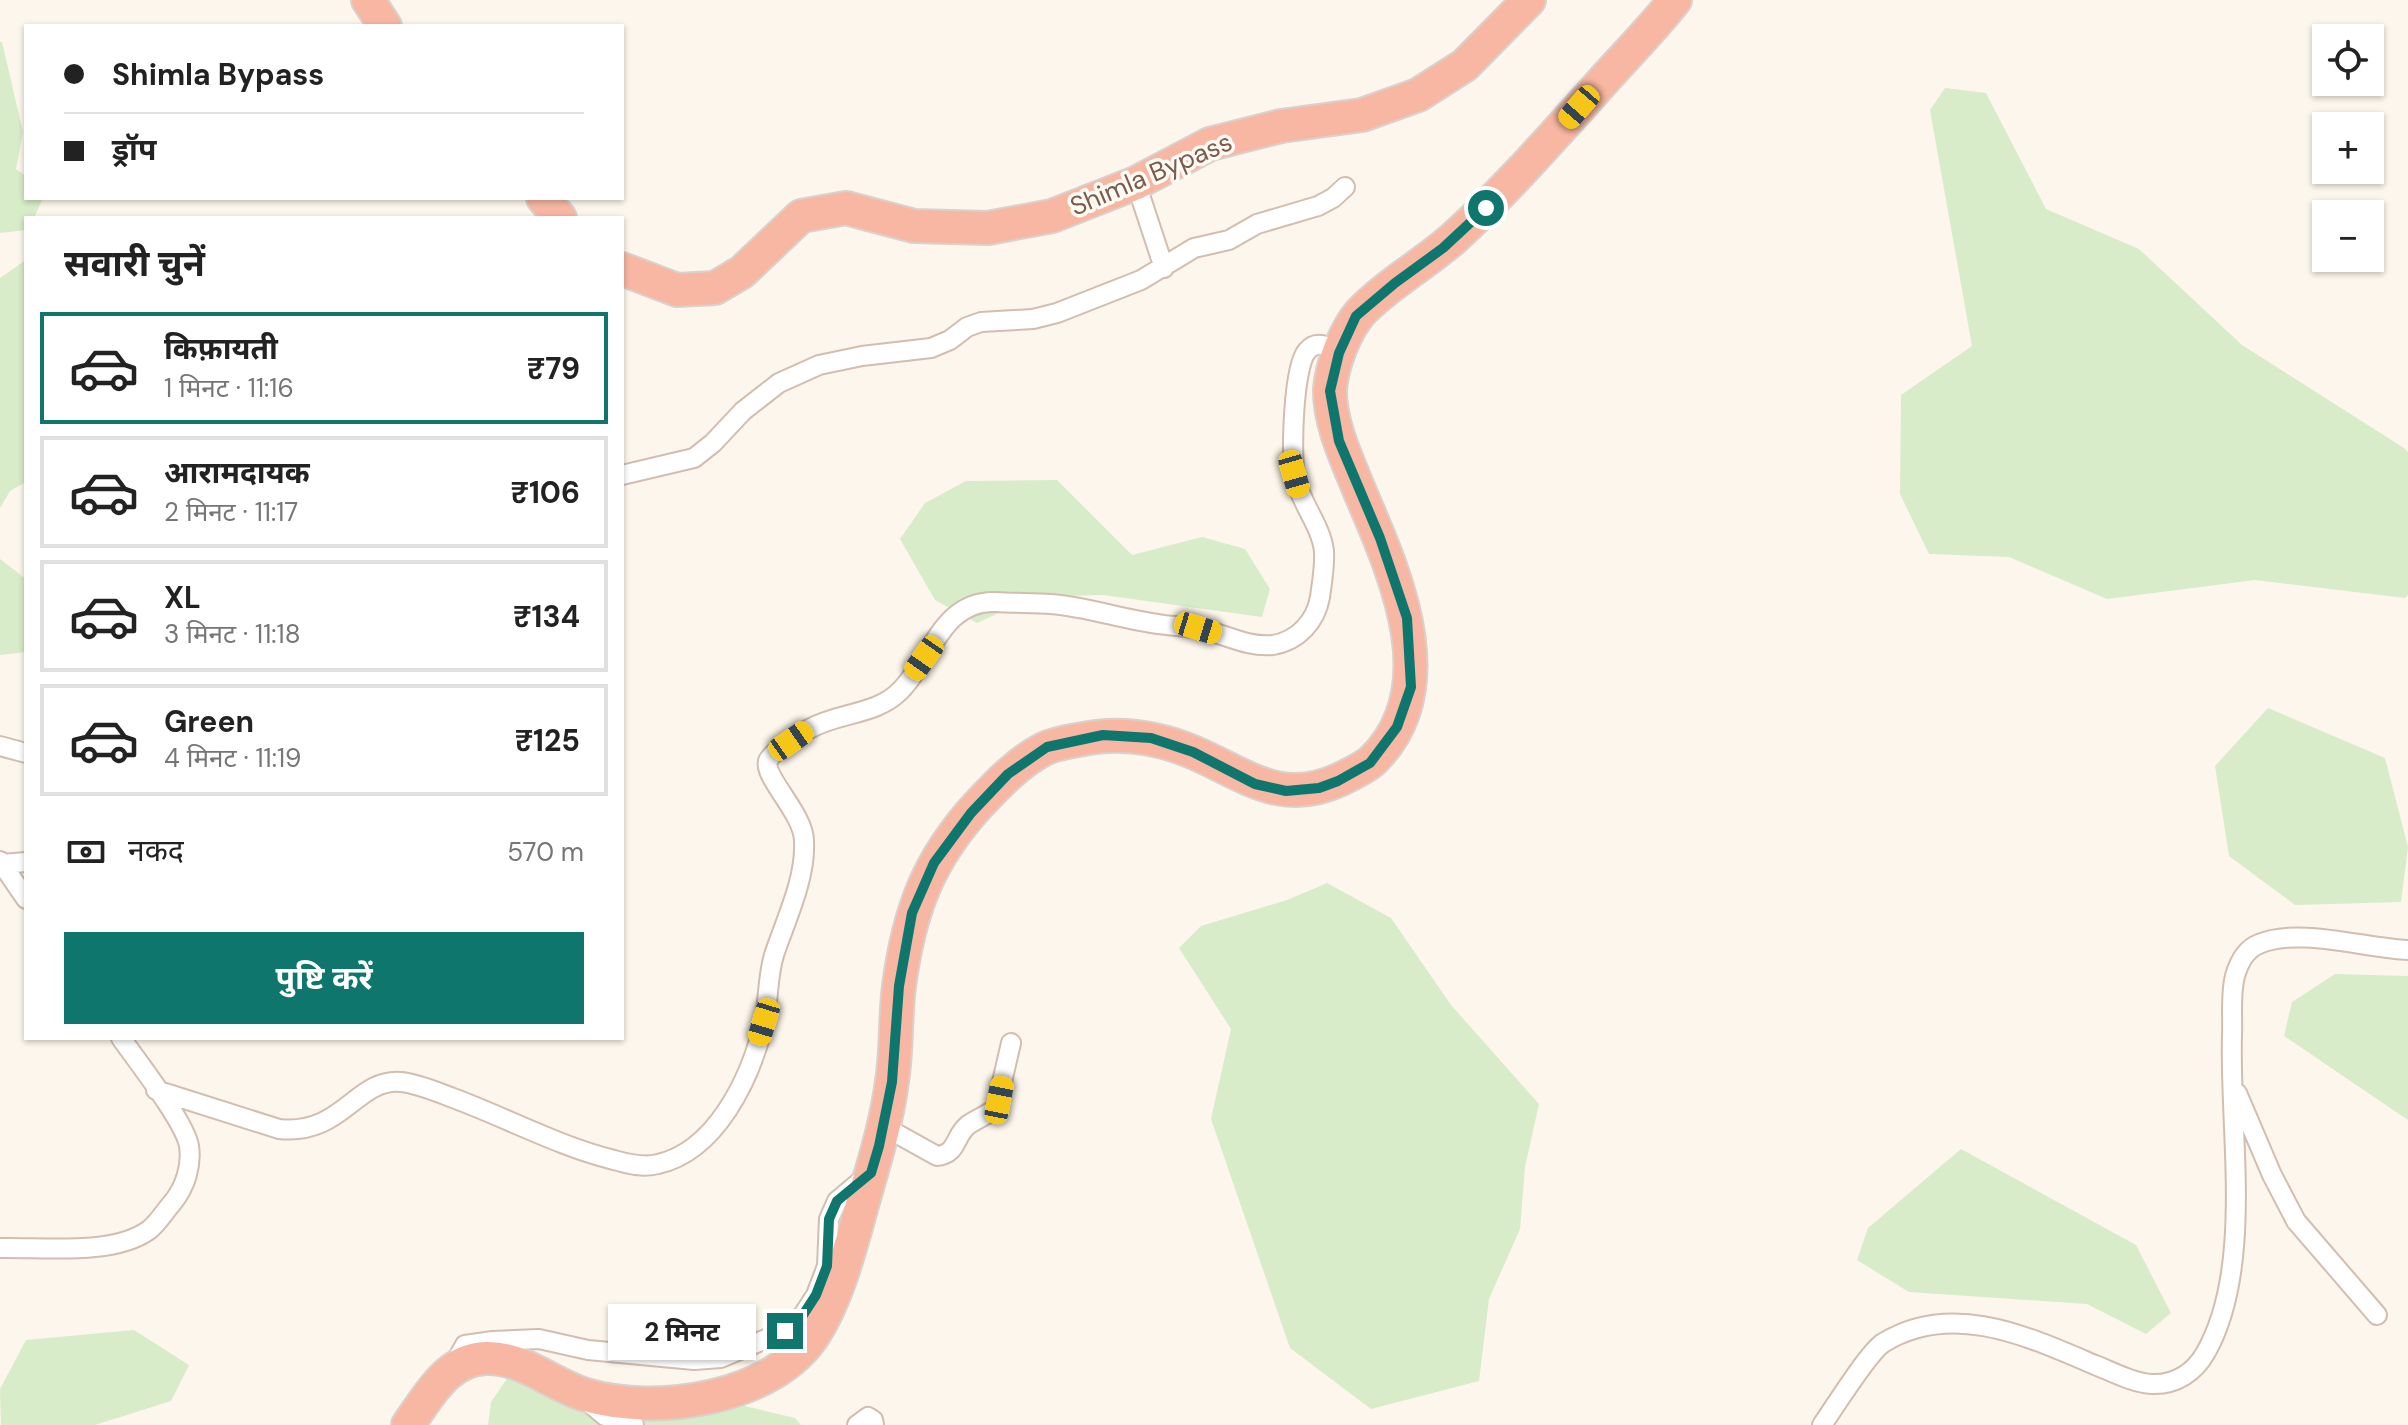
<!DOCTYPE html>
<html lang="hi">
<head>
<meta charset="utf-8">
<style>
  :root { --surface:#fff; --page:#f6f6f6; --text:#222; --muted:#767676; --line:#e0e0e0; --accent:#0f766e }
  body { margin:0; font-family:"DM Sans","Noto Sans Devanagari",sans-serif; background:var(--page); color:var(--text); height:100vh; display:flex; flex-direction:column; font-size:30px; white-space:nowrap }
  * { box-sizing:border-box; margin:0 }
  p { font-size:26px; color:var(--muted) }
  .icon { flex:none; width:44px; height:44px; fill:none; stroke:currentColor; stroke-width:2; stroke-linecap:round; stroke-linejoin:round }
  .map { position:relative; flex:1; overflow:hidden }
  .sheet { position:absolute; left:24px; top:216px; width:600px; height:824px; display:flex; flex-direction:column; background:var(--surface); border-radius:0px; box-shadow:0 2px 6px #0004 }
  .sheet>* { flex:none }
  .banner { position:absolute; left:24px; top:24px; width:600px; height:176px; border-radius:0px; box-shadow:0 2px 6px #0004; display:grid; align-content:center; height:176px; padding:0 40px; background:var(--surface) }
  .tools { position:absolute; left:2312px; top:24px; display:grid; gap:16px }
  .tools a { display:grid; place-items:center; width:72px; height:72px; border-radius:0px; background:var(--surface); box-shadow:0 2px 6px #0004; font-size:40px }
  .end { position:absolute; width:36px; height:36px; margin:-18px; border:10px solid #0f766e; background:#fff; box-shadow:0 0 0 4px #fff }
  .from { border-radius:50% }
  .bubble { position:absolute; height:56px; border-radius:0px; background:var(--surface); box-shadow:0 2px 6px #0004; font-size:26px; font-weight:700; line-height:56px; text-align:center }
  .car { position:absolute; width:24px; height:48px; margin:-24px -12px; border-radius:10px; box-shadow:0 0 6px 2px #0007; background:linear-gradient(#f5c518 24%,#345 0 40%,#f5c518 0 76%,#345 0 86%,#f5c518 0) }
  .banner b { display:flex; align-items:center; gap:28px; height:76px; font-size:30px }
  .banner b+b { border-top:2px solid var(--line) }
  .banner i { width:20px; height:20px; background:var(--text) }
  ul { padding:0; list-style:none }
  li { display:flex; align-items:center; gap:24px; height:112px; margin:0 16px 12px; padding:0 24px; border:4px solid var(--line); border-radius:0px }
  li div { flex:1 }
  li b { display:block; font-size:30px }
  li em { font-style:normal; font-weight:700 }
  li.current { border-color:var(--accent) }
  li>.icon { width:72px; height:72px; stroke-width:1.5 }
  h2 { padding:0 40px; font-size:36px; line-height:96px }
  .pay { display:flex; align-items:center; gap:20px; height:88px; padding:0 40px; font-size:30px }
  .pay p { margin-inline-start:auto }
  .button { display:flex; gap:16px; margin-top:auto; padding:16px 40px }
  .button a { flex:1; height:92px; border-radius:0px; background:var(--accent); color:#fff; font-size:32px; font-weight:700; line-height:92px; text-align:center }
  .map>svg:first-child { display:block }
</style>
</head>
<body>
<div class="map">
<svg width="2408" height="1425" viewBox="0 0 2408 1425">
  <rect width="100%" height="100%" fill="#fdf6ec"/>
  <path fill="#d8ecc9" d="M0 42H2L23 132 16 169 26 176V198H43L34 218H26V230L0 233Z
    M1945 88 1986 93 2046 209 2139 249 2242 345 2404 448 2408 452V595L2405 598 2255 580 2107 599 2009 557 1929 554 1900 494 1901 395 1972 346 1930 110Z
    M26 260V482L10 491 0 508V278Z
    M1057 480 1132 555 1202 537 1245 549 1270 589 1262 617 1103 595 1034 597 977 623 935 600 900 539 925 503 966 481Z
    M0 559 26 579V652L0 655Z
    M2268 708 2385 758 2408 847 2401 902 2295 905 2229 856 2215 766Z
    M1327 883 1391 918 1451 1005 1539 1104 1525 1167 1520 1229 1489 1299 1479 1381 1371 1409 1290 1348 1211 1119 1231 1029 1179 948 1201 926 1287 900Z
    M2335 974 2408 976V1120L2284 1036 2292 1002Z
    M1961 1149 2136 1245 2171 1313 2146 1334 2087 1304 1909 1292 1857 1260 1868 1228Z
    M134 1330 189 1365 171 1401 95 1425H1L0 1389 26 1340Z
    M510 1374 707 1397 795 1418 801 1425H488L491 1402Z"/>
  <g fill="none" stroke-linecap="round" stroke-linejoin="round">
    <g stroke="#d1beb0" stroke-width="22">
      <path id="street" d="M1136 183 1164 268
        M622 475 694 458 713 443 743 411 779 383 819 365 862 356 931 348 950 340 967 327 981 322 1033 319 1057 313 1141 280 1194 248 1229 240 1257 224 1318 206 1333 198 1345 187
        M0 746 26 753
        M0 861 26 899
        M2 864 26 862
        M156 1090 279 1129C342 1136 356 1078 401 1082 419 1084 437 1092 453 1098 507 1118 558 1146 614 1160 628 1164 644 1168 658 1164 716 1151 750 1079 763 1026 769 1003 767 978 774 955 786 919 806 879 804 841 804 814 763 777 768 761 771 752 802 732 811 728 841 712 877 715 901 690 932 658 942 600 996 602 1014 603 1033 603 1051 604 1087 607 1122 619 1158 624 1169 626 1182 626 1194 628 1220 631 1245 648 1273 645 1298 641 1316 621 1320 597 1322 582 1325 566 1324 551 1321 525 1300 503 1295 476 1291 454 1293 367 1307 351 1317 339 1329 347 1339 353
        M2237 1093 2272 1175 2296 1221 2377 1315
        M883 1126 937 1156C958 1154 954 1136 968 1125 977 1119 987 1115 996 1108L1011 1043
        M0 1248C44 1247 113 1256 149 1230 158 1223 165 1211 173 1202 185 1187 192 1166 189 1146 185 1122 137 1061 121 1038
        M453 1366 465 1345 493 1341 539 1339 588 1350 694 1360 721 1358 768 1338 785 1331 803 1315 816 1295 827 1266 829 1219 837 1201 868 1175
        M586 1400 605 1416 634 1425
        M857 1425 868 1417 873 1420 874 1425
        M1822 1425C1834 1408 1868 1353 1883 1343 1952 1300 2029 1337 2095 1365 2113 1372 2133 1383 2152 1384 2176 1385 2195 1372 2206 1352 2254 1267 2229 1131 2232 1036 2233 1017 2230 994 2235 976 2239 962 2246 949 2259 944 2297 927 2365 948 2408 950"/>
    </g>
    <g stroke="#dad1cd" stroke-width="36">
      <path id="highway" d="M368 0 385 26
        M543 198 560 218
        M622 269 677 290 715 288 742 272 801 216 846 208 914 226 988 228 1052 216 1136 183 1210 144 1281 126 1362 115 1418 95 1465 65 1529 0
        M408 1425C428 1397 447 1359 486 1358 523 1357 552 1385 586 1395 656 1416 774 1399 815 1333 839 1295 852 1241 864 1198 875 1159 887 1121 892 1081 897 1050 895 1017 899 986 909 911 928 859 980 803 999 783 1019 762 1044 749 1054 744 1067 742 1078 740 1118 731 1158 737 1195 753 1247 776 1282 807 1341 779 1351 774 1364 768 1372 761 1448 688 1394 572 1360 492 1348 462 1329 423 1330 389 1332 365 1345 330 1361 312 1389 283 1425 264 1455 237 1505 191 1550 140 1595 90 1622 59 1650 32 1675 0"/>
    </g>
    <use href="#street" stroke="#fff" stroke-width="18"/>
    <use href="#highway" stroke="#f7b7a3" stroke-width="32"/>
  </g>
  <g fill="none" stroke-linecap="round" stroke-linejoin="round">
    <path stroke="#0f766e" stroke-width="10" d="M785 1331 803 1315 816 1295 827 1266 829 1219 837 1201 871 1173 879 1146 892 1082 899 986 912 913 934 863 971 813 1008 774 1047 747 1103 735 1151 738 1193 752 1255 784 1286 791 1319 788 1338 781 1370 763 1397 727 1411 687 1407 618 1380 538 1339 441 1330 391 1339 353 1356 316 1395 283 1443 248 1486 208"/>
  </g>
  <g text-anchor="middle" stroke-width="7" stroke-linejoin="round" paint-order="stroke">
    <g font-size="26" fill="#7a5c4d" stroke="#fffaf3">
      <text transform="translate(1151 174) rotate(-23)" y="9">Shimla Bypass</text>
    </g>
  </g>
</svg>
<div class="tools">
<a><svg class="icon" aria-label="locate" viewBox="0 0 24 24"><circle cx="12" cy="12" r="6"/><path d="M12 2v4M12 18v4M2 12h4M18 12h4"/></svg></a>
<a>+</a>
<a>−</a>
</div>
<i class="end from" style="left:1486px;top:208px"></i>
<i class="end" style="left:785px;top:1331px"></i>
<div class="bubble" style="left:608px;top:1304px;width:148px">2 मिनट</div>
<i class="car" style="left:1579px;top:107px;rotate:221deg"></i>
<i class="car" style="left:1294px;top:474px;rotate:164deg"></i>
<i class="car" style="left:1198px;top:628px;rotate:107deg"></i>
<i class="car" style="left:924px;top:658px;rotate:215deg"></i>
<i class="car" style="left:791px;top:741px;rotate:55deg"></i>
<i class="car" style="left:764px;top:1022px;rotate:197deg"></i>
<i class="car" style="left:999px;top:1100px;rotate:11deg"></i>
<div class="banner">
<b><i class="from"></i>Shimla Bypass</b>
<b><i></i>ड्रॉप</b>
</div>
<section class="sheet">
<h2>सवारी चुनें</h2>
<ul>
<li class="current"><svg class="icon" aria-label="car" viewBox="0 0 24 24"><path d="M5 17H2v-5l4-1 3-4h7l3 4 3 1v5h-3M9 17h6M6 11h13"/><circle cx="7" cy="17" r="2"/><circle cx="17" cy="17" r="2"/></svg><div><b>किफ़ायती</b><p>1 मिनट · 11:16</p></div><em>₹79</em></li>
<li><svg class="icon" aria-label="car" viewBox="0 0 24 24"><path d="M5 17H2v-5l4-1 3-4h7l3 4 3 1v5h-3M9 17h6M6 11h13"/><circle cx="7" cy="17" r="2"/><circle cx="17" cy="17" r="2"/></svg><div><b>आरामदायक</b><p>2 मिनट · 11:17</p></div><em>₹106</em></li>
<li><svg class="icon" aria-label="car" viewBox="0 0 24 24"><path d="M5 17H2v-5l4-1 3-4h7l3 4 3 1v5h-3M9 17h6M6 11h13"/><circle cx="7" cy="17" r="2"/><circle cx="17" cy="17" r="2"/></svg><div><b>XL</b><p>3 मिनट · 11:18</p></div><em>₹134</em></li>
<li><svg class="icon" aria-label="car" viewBox="0 0 24 24"><path d="M5 17H2v-5l4-1 3-4h7l3 4 3 1v5h-3M9 17h6M6 11h13"/><circle cx="7" cy="17" r="2"/><circle cx="17" cy="17" r="2"/></svg><div><b>Green</b><p>4 मिनट · 11:19</p></div><em>₹125</em></li>
</ul>
<div class="pay"><svg class="icon" aria-label="cash" viewBox="0 0 24 24"><path d="M3 7h18v10H3z"/><circle cx="12" cy="12" r="2"/></svg>नकद<p>570 m</p></div>
<div class="button"><a>पुष्टि करें</a></div>
</section>
</div>
</body>
</html>
